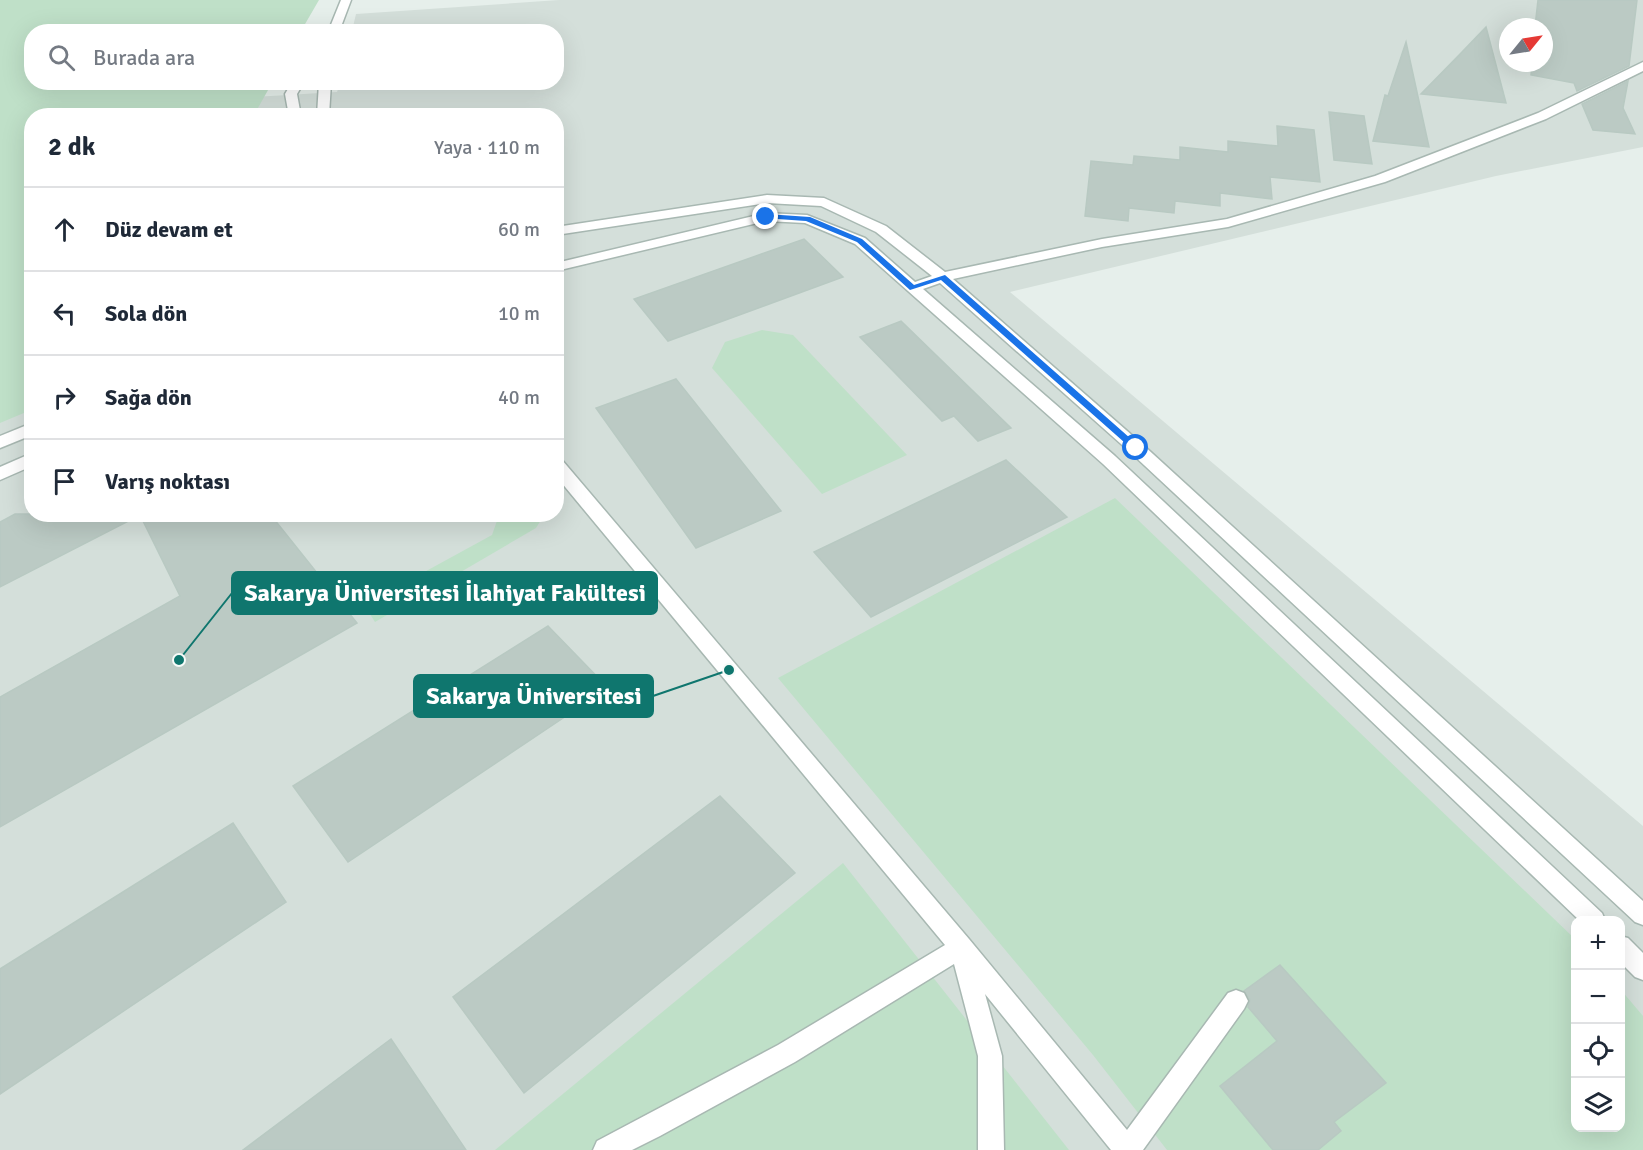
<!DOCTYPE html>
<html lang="tr">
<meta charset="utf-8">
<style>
:root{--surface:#fff;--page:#f6f6f7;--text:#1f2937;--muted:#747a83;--line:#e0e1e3}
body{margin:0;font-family:Signika,sans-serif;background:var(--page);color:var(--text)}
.controls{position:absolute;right:18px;bottom:18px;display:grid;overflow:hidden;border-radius:12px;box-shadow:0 6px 24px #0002}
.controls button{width:54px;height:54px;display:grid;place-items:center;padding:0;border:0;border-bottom:2px solid var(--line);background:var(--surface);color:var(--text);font:30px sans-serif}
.compass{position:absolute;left:1499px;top:18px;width:54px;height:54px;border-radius:50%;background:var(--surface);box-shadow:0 6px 24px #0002;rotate:60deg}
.stop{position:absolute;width:18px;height:18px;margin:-14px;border:4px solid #1a73e8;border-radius:50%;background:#fff}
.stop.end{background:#1a73e8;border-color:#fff;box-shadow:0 2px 6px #0008}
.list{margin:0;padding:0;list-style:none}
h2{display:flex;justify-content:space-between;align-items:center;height:78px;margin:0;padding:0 24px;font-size:26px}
h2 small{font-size:20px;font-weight:400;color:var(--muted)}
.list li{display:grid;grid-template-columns:39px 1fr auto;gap:18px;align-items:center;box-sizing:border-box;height:84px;padding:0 24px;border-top:2px solid var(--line)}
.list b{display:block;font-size:22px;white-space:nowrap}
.list em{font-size:20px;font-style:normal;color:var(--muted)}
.icon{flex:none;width:33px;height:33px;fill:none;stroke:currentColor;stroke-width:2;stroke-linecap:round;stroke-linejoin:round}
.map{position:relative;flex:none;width:1643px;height:1150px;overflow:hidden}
.search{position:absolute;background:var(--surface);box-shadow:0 6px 24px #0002;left:24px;top:24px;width:540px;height:66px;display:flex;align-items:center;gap:15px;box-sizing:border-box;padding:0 21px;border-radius:24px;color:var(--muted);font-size:22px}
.panel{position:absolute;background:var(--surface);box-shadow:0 6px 24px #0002;left:24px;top:108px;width:540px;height:414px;border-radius:24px}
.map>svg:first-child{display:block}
.built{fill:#d4dfda;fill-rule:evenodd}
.green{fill:#bfe0c8}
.building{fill:#bbcac4;stroke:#b8c9c2;stroke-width:1.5}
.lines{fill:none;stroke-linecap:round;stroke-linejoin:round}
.minor-casing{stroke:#a8b8b2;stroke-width:3}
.minor{fill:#fff;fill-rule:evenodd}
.route{fill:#1a73e8}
.leader{fill:none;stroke:#0f766e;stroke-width:2}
.callout-dot{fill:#0f766e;stroke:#f7fbf9;stroke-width:2}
.callout{fill:#0f766e;stroke:#0f766e;stroke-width:2}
.callout-label{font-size:24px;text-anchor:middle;font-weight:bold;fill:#fff}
</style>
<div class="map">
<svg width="1643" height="1150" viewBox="0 0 1643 1150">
<rect width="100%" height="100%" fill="#e6efeb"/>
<path class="built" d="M 559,0 L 1643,0 L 1643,147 L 1496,176 L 1010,292 L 1643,826 L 1643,1150 L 0,1150 L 0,112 L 337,92 L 340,83 L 556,82 L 556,32 L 352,31 L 356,14 ZM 1508,27 L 1544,27 L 1544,63 L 1508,63 ZM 32,116 L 556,116 L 556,514 L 32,514 ZM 1576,920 L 1620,920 L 1620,1128 L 1576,1128 Z"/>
<g class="green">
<polygon points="0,0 319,0 301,31 32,32 32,82 272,83 254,115 32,116 31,410 0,423"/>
<polygon points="762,330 793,335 907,455 822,494 712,368 725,342"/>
<polygon points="1115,498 1575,939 1576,1128 1620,1128 1621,990 1643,1016 1643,1150 1167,1150 1093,1055 778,678"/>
<polygon points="499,515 544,515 536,528 375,622 364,605 492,535"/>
<polygon points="843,863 1069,1150 495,1150"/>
</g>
<g class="building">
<polygon points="1538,0 1637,0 1629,66 1577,91 1574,83 1531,75 1532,63 1544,63 1544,27 1535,27"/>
<polygon points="1486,27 1506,103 1421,94 1462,52"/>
<polygon points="1406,42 1429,147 1373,141 1385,95 1388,96"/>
<polygon points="1628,81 1623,108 1635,134 1593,130 1582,104"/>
<polygon points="1329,112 1364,116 1372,164 1334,160"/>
<polygon points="1277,126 1314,130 1320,182 1270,177 1272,199 1220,193 1220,206 1175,201 1174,213 1129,208 1128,221 1085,216 1091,161 1133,165 1134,156 1180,160 1180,147 1228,152 1228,141 1278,146"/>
<polygon points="804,239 843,277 668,341 634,299"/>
<polygon points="901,321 1011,428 978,441 954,416 942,421 860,337"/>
<polygon points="676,379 781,511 696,548 596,408"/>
<polygon points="1006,460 1067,517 871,617 814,552"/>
<polygon points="15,514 270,514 357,623 0,827 0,697 180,596 140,515 0,587 0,522"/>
<polygon points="548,626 608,688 348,862 293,786"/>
<polygon points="720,796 795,873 524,1093 453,997"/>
<polygon points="233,823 286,902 0,1094 0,969"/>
<polygon points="1280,965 1386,1083 1334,1122 1341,1131 1318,1150 1273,1150 1220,1086 1277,1041 1248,1007 1250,1000 1244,991"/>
<polygon points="391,1039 466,1150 243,1150"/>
</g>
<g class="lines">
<defs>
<g id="minor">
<polygon points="341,0 351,0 339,32 328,32"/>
<polygon points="1643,62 1643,71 1546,119 1385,182 1228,227 1102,247 953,279 1142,444 1643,901 1643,925 1635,922 1130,452 940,283 923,289 1115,456 1602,913 1605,920 1579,920 1103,464 855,244 805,223 766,221 556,271 556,263 766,213 807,215 865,238 915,282 932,276 876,232 821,206 767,203 556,235 556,227 767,195 824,198 886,226 945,272 1102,239 1227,219 1375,176 1538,113"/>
<polygon points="292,82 304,82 297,94 301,116 289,116 285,94"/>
<polygon points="319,82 331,82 329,116 317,116"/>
<polygon points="32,423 32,435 0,448 0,436"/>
<polygon points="32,453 32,466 0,480 0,467"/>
<polygon points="556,458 562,460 969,939 1127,1130 1228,993 1236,990 1244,993 1248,1001 1244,1009 1143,1150 1111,1150 985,994 1002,1056 1004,1150 978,1150 978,1056 954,964 795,1062 660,1136 632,1150 593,1150 597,1141 778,1045 945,945 556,476"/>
<polygon points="1620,936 1628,938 1643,953 1643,980 1635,977 1620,962"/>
</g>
</defs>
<use href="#minor" class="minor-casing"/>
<use href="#minor" class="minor"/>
</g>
<polygon class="route" points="766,214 810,217 862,239 914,285 945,275 1139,446 1139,450 1133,450 941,280 910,290 857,242 806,221 763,218"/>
<path class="leader" d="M179 660L232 593M729 670L653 696"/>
<g class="callout-dot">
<circle cx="179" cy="660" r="6"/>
<circle cx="729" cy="670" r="6"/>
</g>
<g class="callout">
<rect x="232" y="572" width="425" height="42" rx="6"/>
<rect x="414" y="675" width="239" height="42" rx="6"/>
</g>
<g class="callout-label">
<text x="445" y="601">Sakarya Üniversitesi İlahiyat Fakültesi</text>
<text x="534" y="704">Sakarya Üniversitesi</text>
</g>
</svg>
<div class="controls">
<button>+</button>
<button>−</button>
<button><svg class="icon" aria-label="locate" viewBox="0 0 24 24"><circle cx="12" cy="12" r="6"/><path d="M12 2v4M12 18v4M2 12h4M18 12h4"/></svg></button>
<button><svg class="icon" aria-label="layers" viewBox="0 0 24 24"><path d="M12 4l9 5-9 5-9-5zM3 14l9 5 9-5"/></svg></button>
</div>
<svg class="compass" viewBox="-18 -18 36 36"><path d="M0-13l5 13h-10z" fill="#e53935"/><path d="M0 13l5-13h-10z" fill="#747a83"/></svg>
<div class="stop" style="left:1136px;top:448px"></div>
<div class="stop end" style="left:766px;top:217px"></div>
<div class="search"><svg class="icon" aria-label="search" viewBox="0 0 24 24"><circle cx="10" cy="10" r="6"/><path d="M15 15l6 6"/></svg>Burada ara</div>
<section class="panel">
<h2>2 dk<small>Yaya · 110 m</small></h2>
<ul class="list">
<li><svg class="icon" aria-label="ahead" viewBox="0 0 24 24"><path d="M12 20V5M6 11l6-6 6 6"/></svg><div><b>Düz devam et</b></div><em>60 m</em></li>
<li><svg class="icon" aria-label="left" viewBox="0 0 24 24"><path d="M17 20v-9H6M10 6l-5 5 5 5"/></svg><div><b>Sola dön</b></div><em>10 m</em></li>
<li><svg class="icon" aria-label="right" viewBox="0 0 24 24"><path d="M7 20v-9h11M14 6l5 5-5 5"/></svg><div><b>Sağa dön</b></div><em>40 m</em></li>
<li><svg class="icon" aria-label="arrive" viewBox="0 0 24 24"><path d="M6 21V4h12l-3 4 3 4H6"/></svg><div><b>Varış noktası</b></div></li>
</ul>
</section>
</div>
